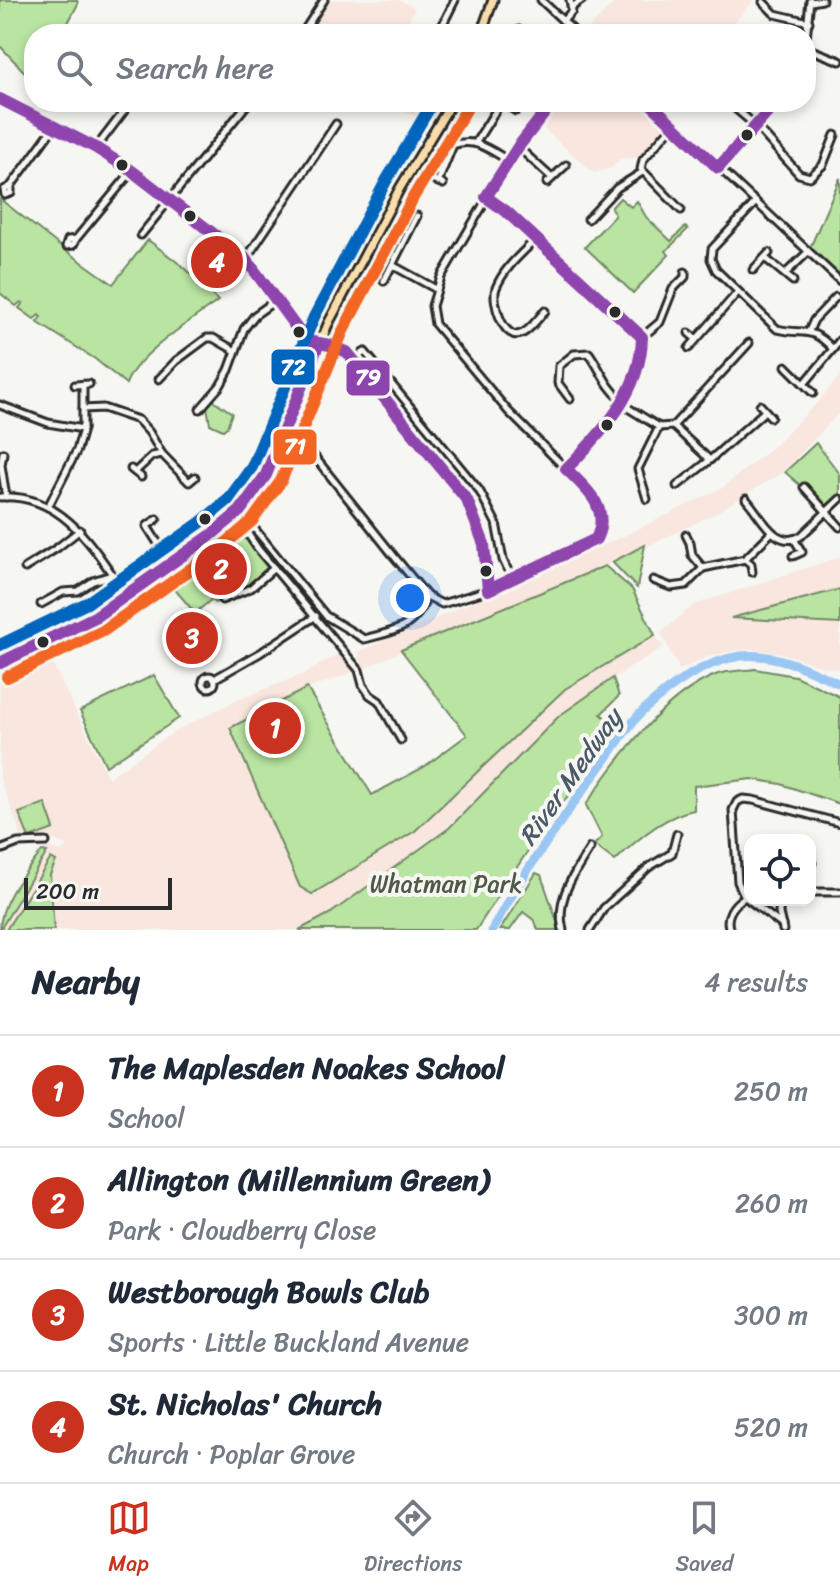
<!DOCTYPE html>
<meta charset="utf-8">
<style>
:root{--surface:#fff;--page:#f2f2f3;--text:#1f2937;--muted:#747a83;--line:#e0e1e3;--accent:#c8321e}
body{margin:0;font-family:Sriracha,sans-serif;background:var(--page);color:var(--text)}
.controls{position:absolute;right:24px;bottom:24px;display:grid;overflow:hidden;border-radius:16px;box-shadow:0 4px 12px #0003}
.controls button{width:72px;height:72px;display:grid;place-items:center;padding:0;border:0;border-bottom:2px solid var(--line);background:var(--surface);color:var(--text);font:40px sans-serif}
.scale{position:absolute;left:24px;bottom:20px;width:148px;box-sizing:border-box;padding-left:8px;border:4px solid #2b2b2b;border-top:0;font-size:22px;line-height:28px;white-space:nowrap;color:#2b2b2b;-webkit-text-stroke:6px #f6f6f2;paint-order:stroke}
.you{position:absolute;left:410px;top:598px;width:28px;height:28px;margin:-20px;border:6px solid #fff;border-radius:50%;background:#1a73e8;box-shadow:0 0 0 12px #1a73e833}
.badge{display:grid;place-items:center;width:52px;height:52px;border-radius:50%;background:var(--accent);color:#fff;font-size:26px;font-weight:700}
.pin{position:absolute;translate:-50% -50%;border:4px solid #fff;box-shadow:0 2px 8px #0006}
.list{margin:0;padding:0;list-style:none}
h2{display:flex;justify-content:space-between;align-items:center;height:104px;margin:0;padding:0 32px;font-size:34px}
h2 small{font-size:26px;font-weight:400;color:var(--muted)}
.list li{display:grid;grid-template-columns:52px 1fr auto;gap:24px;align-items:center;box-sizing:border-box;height:112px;padding:0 32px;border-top:2px solid var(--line)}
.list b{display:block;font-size:30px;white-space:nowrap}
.list p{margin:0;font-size:26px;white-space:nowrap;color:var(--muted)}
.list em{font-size:26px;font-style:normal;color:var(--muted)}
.icon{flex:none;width:44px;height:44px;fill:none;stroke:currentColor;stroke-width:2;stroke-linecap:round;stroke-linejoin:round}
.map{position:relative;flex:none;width:840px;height:930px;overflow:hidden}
.search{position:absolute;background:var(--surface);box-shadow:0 4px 12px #0003;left:24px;right:24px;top:24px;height:88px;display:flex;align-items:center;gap:20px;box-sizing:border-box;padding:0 28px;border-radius:32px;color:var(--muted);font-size:30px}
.sheet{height:552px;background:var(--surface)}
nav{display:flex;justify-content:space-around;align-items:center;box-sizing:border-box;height:112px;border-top:2px solid var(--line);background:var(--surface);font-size:22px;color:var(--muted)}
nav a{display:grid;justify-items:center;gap:4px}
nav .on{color:var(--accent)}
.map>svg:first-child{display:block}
.built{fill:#f8e6df}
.green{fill:#b9e4a1;stroke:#728866;stroke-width:2}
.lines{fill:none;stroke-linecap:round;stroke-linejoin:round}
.river{stroke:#9ac6f4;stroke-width:9}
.minor-casing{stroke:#2b2b2b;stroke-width:11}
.major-casing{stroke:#2b2b2b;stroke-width:13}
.minor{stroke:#f6f6f2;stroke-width:5}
.major{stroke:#faddab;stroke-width:7}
.bus-1-casing{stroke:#f6f6f2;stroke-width:18}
.bus-2-casing{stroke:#f6f6f2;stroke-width:18}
.bus-3-casing{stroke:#f6f6f2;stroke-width:18}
.bus-1{stroke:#8e44ad;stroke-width:12}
.bus-2{stroke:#f26522;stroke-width:12}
.bus-3{stroke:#0065bd;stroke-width:12}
.bus-dot{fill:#2b2b2b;stroke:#f6f6f2;stroke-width:3}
.labels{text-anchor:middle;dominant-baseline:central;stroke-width:8;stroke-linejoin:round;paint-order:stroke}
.park-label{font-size:24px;fill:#4e5948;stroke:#f6f6f2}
.water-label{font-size:26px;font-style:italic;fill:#4c5a67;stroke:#f6f6f2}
.line-badge{stroke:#f6f6f2;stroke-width:3}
.badge-label{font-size:22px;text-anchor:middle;font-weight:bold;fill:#fff}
</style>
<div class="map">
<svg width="840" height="930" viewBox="0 0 840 930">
<rect width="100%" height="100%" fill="#f6f6f2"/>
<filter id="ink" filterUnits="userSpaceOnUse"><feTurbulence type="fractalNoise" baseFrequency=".0125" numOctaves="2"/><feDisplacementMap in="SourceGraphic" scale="16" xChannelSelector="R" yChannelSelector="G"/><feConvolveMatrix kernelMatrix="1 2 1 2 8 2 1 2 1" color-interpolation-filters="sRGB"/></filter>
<g filter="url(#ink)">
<g class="built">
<polygon points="328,0 399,0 415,8 401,34 310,34"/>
<polygon points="617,0 754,0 724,34 592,34 588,29"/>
<polygon points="382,102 442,102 430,122"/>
<polygon points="561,102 641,102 666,126 666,129 639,157 620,159 611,168 594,173 539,125"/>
<polygon points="840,375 840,412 783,472 712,515 606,566 632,589 594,666 655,635 663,647 613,678 559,716 446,828 331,913 299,930 54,930 50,875 53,868 34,895 47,930 0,930 3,911 20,879 42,851 46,846 62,852 67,845 47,838 49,835 36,839 22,837 0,779 0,669 46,650 108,778 174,732 235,701 307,673 340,652 356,671 307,689 372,795 424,767 467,735 401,651 363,669 358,652 626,535 722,488 774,446 821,399"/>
<polygon points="840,557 840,589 735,618 840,624 840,669 825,667 781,653 751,649 736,650 707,657 680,670 661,633 694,605"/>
</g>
<g class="green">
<polygon points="0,0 77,0 78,4 62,34 34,34 34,82 0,46"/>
<polygon points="840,178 840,276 810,248"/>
<polygon points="620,198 631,207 637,201 646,217 671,241 685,227 688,229 666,251 669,255 633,293 585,247 615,215 611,208"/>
<path d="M 0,199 L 65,250 L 113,284 L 148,240 L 185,268 L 218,301 C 193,319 136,355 126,384 L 95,359 L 37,322 L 41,317 L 39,315 L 34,319 L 19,308 L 23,303 L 21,302 L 16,306 L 0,293 Z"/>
<polygon points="213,400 232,413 227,427 223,430 210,424 207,407"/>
<polygon points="816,443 840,474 840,495 826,508 785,472"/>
<polygon points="233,525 241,528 267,565 266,573 249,587 233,593 228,589 225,590 222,598 215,603 211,600 195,613 165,578"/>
<polygon points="645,545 637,588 612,562"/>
<polygon points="605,566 632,589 655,635 565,689 415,831 312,894 300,887 230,728 307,688 372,795 424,767 467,735 401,650"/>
<polygon points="840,589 840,624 731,618"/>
<polygon points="194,618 213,639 190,659 171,638"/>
<path d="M 755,669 L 795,676 L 840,697 L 840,804 L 781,784 L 752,779 L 694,786 L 694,810 C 665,815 636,840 615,861 L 594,845 L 602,837 L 586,805 C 617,758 665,694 718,674 C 729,670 744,671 755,669 Z"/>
<polygon points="154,675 179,718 106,766 80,711"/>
<polygon points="613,678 619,696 601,714 617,728 523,858 476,930 299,930 331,913 449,828 559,716"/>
<polygon points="45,803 54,829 29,838 19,813"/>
<path d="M 42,851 L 47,852 L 0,930 C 0,900 25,873 42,851 Z"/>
<polygon points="51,858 56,861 50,875 54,930 6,930"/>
<polygon points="536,873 541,875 560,930 538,930 535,921 523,912 510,930 500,930"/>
</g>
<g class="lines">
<path class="river" d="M 492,930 C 524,871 564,815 604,762 C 617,744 629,723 645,709 C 672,685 704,661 741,656 C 775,652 810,670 840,684"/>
<defs>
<g id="minor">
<polyline points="541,0 577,34"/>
<polyline points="763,2 775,14 809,22"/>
<polyline points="811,2 822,0"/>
<polyline points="572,7 582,0"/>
<polyline points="563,21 572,11 570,0"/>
<polyline points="96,34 96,32 108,34"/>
<polyline points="302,34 324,0"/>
<polyline points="438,34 455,0"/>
<polyline points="517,34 519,30"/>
<polyline points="806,39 810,0"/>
<polyline points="806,48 840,61"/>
<path d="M 0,99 L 96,148 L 132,171 L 246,259 L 306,341 L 330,345 L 347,352 L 467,500 C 487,539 485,548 488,590"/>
<polyline points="502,102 516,111"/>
<polyline points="649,102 840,281"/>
<polyline points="728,102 756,126 799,174 810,177 823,165 835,135"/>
<polyline points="673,125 643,160 641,169 681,210"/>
<polyline points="476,142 501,102"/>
<polyline points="518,147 552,178"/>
<polyline points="96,148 131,102"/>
<polyline points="718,168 777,102"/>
<polyline points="432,179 443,184"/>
<path d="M 438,182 L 453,145 C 476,137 490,150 509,161"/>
<polyline points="547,183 566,165"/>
<polyline points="11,186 11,193 5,195 4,190 11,186 54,127"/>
<path d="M 486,197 L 507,212 L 642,337 C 647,386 599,436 566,469"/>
<path d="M 756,202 L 712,249 L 711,259 L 716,270 L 777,329 C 805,336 809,324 833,349 L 840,340"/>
<polyline points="588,219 617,188 641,173"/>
<polyline points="141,235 249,102"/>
<polyline points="76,239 68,240 66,246 73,245 76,239 132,171"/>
<path d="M 536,239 C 521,254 504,268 496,288 C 491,301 504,344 523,333 C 531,329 539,317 545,311"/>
<polyline points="765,258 793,281"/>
<polyline points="246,259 336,124"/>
<polyline points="392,265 436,289"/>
<polyline points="753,270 769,253"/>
<polyline points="785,274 808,252"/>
<polyline points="384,281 417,216"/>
<polyline points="809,331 814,320 836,297"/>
<polyline points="689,333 696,339"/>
<polyline points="642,337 660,322 673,289 685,277 685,272"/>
<polyline points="689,348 738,292"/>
<polyline points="353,359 365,352 479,490 496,523 503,560 512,579"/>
<polyline points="786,366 813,393"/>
<polyline points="159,379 176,361 207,338 213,338 234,350"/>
<polyline points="805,383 833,349"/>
<polyline points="75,385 89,384"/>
<path d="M 570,399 L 558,383 L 559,366 L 574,354 L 589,353 C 601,370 606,387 622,400"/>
<polyline points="620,403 659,427 673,426 710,460 765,411"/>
<polyline points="0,405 48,423 83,429"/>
<polyline points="760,405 771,417"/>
<polyline points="83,409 103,408 138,420 149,432 162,454 189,482 195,477"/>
<polyline points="200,409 220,386 229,370 244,329 255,315 276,300"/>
<path d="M 292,415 L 306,446 L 393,555 L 427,596 L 442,604 L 488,590 L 596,539 C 606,525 601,510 593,496 L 508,411 L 435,324 L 432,306 L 441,277 L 509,161 L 553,102"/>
<polyline points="673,426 749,343"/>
<polyline points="279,447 306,446"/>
<polyline points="3,453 1,465 6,497"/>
<polyline points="131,469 141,477"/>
<polyline points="135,472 152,456 162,454"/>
<polyline points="677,486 710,460"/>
<polyline points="804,487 840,527"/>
<path d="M 0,497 C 64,493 95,550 126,595"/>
<polyline points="647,499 638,469 659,427"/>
<path d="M 746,499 C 761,515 775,551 801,536 L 840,499"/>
<polyline points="48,507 77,450 83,429 83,384"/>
<path d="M 240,511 L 326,616 L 364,639 C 395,631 415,629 427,596"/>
<polyline points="235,515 258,549 359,670 363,685 370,695 379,701 401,740"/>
<polyline points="157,519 147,526 171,564"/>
<polyline points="686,535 690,543 692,555 703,568"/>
<polyline points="793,556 802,552 794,539"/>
<polyline points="745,559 751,564 752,572"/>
<polyline points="25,568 57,548 80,530"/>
<polyline points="653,580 671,587 686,585 703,568 745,559 772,532"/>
<polyline points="222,600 251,588 274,568"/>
<polyline points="41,604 63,592 78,591 93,581 112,575"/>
<circle cx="209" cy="682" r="6"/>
<polyline points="216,678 260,653 316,616"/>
<polyline points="0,850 18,843 46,842"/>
<polyline points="810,863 812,863"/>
<polyline points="810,892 840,892"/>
<polyline points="750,895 745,897 782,925"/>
<polyline points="780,900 779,913 783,930"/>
<path d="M 563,930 C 555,898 574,875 590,848"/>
<polyline points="590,930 604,908 649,867 672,853 677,834"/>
<path d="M 730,930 C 724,917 733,904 745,897 L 738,882 L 733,810 L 737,802 L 743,799 L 753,800 L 840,823"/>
</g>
<g id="major">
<polyline points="481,34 493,0"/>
<polyline points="0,663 95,617 210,536 240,511 266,475 328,324 400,188 452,102"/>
</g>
</defs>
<use href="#minor" class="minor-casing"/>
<use href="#major" class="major-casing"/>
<use href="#minor" class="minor"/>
<use href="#major" class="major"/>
<defs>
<g id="bus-1">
<path d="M 0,99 L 96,148 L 132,171 L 246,259 L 306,341 L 330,345 L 347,352 L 467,500 L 484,544 L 488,590 L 596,539 C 611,509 587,489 566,469 C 603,432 641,392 642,337 L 507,212 L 486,197 L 518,147 L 553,102"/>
<polyline points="649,102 718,168 777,102"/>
<polyline points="0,663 95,617 210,536 240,511 266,475 319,343"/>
</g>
<polyline id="bus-2" points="7,677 103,631 219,549 252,521 281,481 343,331 414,196 466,110"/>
<polyline id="bus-3" points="0,645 87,603 200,523 228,500 252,467 314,317 386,181 433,102"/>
</defs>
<use href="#bus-1" class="bus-1-casing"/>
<use href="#bus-2" class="bus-2-casing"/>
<use href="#bus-3" class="bus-3-casing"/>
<use href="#bus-1" class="bus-1"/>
<use href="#bus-2" class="bus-2"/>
<use href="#bus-3" class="bus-3"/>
</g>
</g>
<g class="bus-dot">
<circle cx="747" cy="135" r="7"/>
<circle cx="122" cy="165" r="7"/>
<circle cx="190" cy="216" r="7"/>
<circle cx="615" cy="312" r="7"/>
<circle cx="299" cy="332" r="7"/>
<circle cx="607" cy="425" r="7"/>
<circle cx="205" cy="519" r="7"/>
<circle cx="486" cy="571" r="7"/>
<circle cx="43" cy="642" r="7"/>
</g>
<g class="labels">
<g class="park-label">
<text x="446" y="884">Whatman Park</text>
</g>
<g class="water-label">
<text transform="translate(570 777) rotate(-55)">River Medway</text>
</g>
</g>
<g class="line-badge">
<rect x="270" y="348" width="46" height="38" rx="8" fill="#0065bd"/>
<rect x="345" y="359" width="46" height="38" rx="8" fill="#8e44ad"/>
<rect x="272" y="428" width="46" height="38" rx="8" fill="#f26522"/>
</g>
<g class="badge-label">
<text x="293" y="375">72</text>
<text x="368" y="385">79</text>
<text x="295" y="454">71</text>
</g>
</svg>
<div class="controls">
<button><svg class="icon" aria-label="locate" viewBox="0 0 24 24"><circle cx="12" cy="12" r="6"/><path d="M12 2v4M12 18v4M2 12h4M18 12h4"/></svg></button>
</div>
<div class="scale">200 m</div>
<div class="you"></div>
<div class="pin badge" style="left:275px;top:728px">1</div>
<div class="pin badge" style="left:221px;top:569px">2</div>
<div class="pin badge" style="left:192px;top:638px">3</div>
<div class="pin badge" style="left:217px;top:262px">4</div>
<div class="search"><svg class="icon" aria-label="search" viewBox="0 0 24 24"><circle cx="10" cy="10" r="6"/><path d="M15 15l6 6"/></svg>Search here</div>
</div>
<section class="sheet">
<h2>Nearby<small>4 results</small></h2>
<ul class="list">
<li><span class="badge">1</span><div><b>The Maplesden Noakes School</b><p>School</p></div><em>250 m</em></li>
<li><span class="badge">2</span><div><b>Allington (Millennium Green)</b><p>Park · Cloudberry Close</p></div><em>260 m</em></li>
<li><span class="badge">3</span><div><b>Westborough Bowls Club</b><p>Sports · Little Buckland Avenue</p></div><em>300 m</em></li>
<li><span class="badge">4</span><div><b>St. Nicholas' Church</b><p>Church · Poplar Grove</p></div><em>520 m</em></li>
</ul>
</section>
<nav>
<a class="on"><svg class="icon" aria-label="map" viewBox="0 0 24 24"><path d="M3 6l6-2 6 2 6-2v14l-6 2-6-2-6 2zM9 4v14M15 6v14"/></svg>Map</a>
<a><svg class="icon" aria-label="directions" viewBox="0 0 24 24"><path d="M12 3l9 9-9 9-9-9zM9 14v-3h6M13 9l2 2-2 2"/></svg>Directions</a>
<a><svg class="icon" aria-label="saved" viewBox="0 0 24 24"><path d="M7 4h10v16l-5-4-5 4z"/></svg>Saved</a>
</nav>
